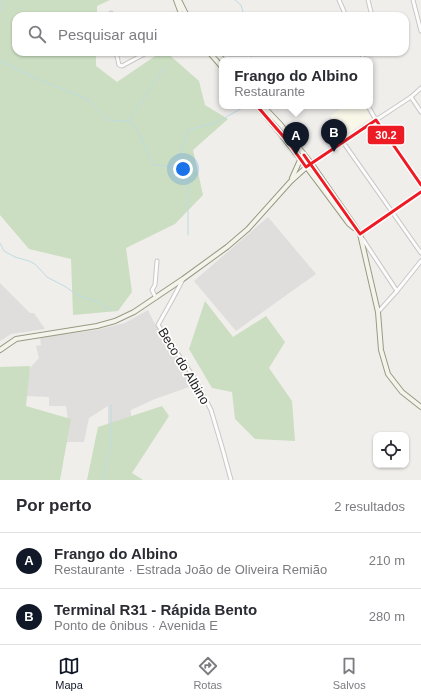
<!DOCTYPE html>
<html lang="pt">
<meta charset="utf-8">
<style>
:root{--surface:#fff;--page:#f2f2f3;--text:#2b2b33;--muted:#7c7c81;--line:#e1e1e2;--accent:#111827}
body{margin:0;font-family:Helvetica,sans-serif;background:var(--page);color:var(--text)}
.controls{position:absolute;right:12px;bottom:12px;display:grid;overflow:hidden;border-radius:8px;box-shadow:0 1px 3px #0004}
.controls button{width:36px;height:36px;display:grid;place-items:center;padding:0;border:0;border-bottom:1px solid var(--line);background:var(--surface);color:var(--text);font:20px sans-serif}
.you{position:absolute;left:183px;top:169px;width:14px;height:14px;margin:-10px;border:3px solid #fff;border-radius:50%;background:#1a73e8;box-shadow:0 0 0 6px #1a73e833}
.badge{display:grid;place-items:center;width:26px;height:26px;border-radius:50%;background:var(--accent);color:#fff;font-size:13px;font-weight:700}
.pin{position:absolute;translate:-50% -33px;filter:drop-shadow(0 1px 2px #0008)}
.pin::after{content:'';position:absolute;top:21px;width:14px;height:12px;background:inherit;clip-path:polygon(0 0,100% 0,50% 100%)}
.popup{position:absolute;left:219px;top:57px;width:154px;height:52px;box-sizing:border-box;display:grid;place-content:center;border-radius:8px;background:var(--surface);filter:drop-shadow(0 1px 3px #0005);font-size:13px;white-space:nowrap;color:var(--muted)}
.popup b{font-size:15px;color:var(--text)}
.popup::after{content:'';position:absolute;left:50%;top:100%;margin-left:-8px;border:8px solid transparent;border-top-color:var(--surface)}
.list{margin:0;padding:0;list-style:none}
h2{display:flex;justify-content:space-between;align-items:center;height:52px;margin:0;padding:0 16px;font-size:17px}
h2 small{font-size:13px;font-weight:400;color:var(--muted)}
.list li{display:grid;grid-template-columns:26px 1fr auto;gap:12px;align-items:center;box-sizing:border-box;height:56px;padding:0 16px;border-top:1px solid var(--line)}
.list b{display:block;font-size:15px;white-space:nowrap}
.list p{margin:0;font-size:13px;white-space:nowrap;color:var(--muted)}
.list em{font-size:13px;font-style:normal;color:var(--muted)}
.icon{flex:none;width:22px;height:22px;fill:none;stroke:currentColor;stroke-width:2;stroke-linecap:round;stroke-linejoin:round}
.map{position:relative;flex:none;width:421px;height:480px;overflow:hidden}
.search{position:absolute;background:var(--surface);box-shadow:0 1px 3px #0004;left:12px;right:12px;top:12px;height:44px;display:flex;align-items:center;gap:10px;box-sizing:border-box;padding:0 14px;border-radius:12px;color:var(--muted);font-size:15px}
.sheet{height:164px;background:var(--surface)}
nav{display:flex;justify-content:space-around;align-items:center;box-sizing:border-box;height:56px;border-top:1px solid var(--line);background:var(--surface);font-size:11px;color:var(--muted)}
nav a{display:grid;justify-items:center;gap:2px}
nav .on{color:var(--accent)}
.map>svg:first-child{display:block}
.residential{fill:#dfdedc}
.education{fill:#f8f7e8}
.forest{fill:#cbdec1}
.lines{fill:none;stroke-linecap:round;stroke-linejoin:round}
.stream{stroke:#bfdbe3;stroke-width:1}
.minor-casing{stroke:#c9c8c7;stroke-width:5}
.tertiary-casing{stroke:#c9c8c7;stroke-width:5.5}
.secondary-casing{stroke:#999a82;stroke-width:6}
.minor{stroke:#fdfcfc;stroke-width:3}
.tertiary{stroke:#fdfcfc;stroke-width:3.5}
.secondary{stroke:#f4f4ed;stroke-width:4}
.bus-1-casing{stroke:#fff;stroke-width:6}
.bus-1{stroke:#ed1c24;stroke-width:3}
.labels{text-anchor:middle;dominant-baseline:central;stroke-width:3.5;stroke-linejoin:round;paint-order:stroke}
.street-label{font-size:13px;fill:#222;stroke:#fff}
.line-badge{stroke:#fff;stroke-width:1.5}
.badge-label{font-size:11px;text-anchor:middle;font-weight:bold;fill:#fff}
</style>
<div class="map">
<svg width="421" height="480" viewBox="0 0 421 480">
<rect width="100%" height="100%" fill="#f0eeeb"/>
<g class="residential">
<polygon points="268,217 316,274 236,331 194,281"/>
<polygon points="0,283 30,313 34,313 45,329 11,334 0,341"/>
<polygon points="148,310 155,324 190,374 195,385 155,399 131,410 131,417 108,429 108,406 89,418 84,442 67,442 69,428 66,406 49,406 49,397 24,396 23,376 39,358 36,346 41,345 40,337 96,330 125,323"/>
</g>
<polygon class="education" points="345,106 363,106 371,118 344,136 330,116"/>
<g class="forest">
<polygon points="0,0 110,0 97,6 97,16 16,16 16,52 96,52 96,66 117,82 161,52 166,52 199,81 205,105 228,119 193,150 203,195 175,224 126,248 132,292 118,311 73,315 71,259 29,249 0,215"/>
<polygon points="205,301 233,337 266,316 285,342 269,368 292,401 295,441 255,439 235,419 232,392 212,388 189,349"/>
<polygon points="30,366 26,406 71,419 60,480 0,480 0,367"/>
<polygon points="162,406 169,416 132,473 143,480 87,480 98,427"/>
</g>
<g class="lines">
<g class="stream">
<polyline points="235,0 241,5 244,16"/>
<polyline points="0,11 4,0"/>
<polyline points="251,52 251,60"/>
<polyline points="0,61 33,77 89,100 108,120 129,121 138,131 153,165 175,167 188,183 188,235"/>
<polyline points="129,121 165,66"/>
<polyline points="175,167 189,130 217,122 246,106"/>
<polyline points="0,243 4,251 15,257 29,261 35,264 47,277 66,287 74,293 83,297 98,302 108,309 112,309"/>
<polyline points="103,480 111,444 111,405"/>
</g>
<defs>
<g id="minor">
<polyline points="339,0 346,16"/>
<polyline points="368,0 372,16"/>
<polyline points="413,0 421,31"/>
<polyline points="111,13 111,16"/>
<polyline points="116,52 119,65 122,66 148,52"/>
<polyline points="361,52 364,60"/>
<polyline points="411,97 421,112"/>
<polyline points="368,106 376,120 411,97 421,88"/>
<polyline points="343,142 421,253"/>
<polyline points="362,238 397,291"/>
<polyline points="182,281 172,300 158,325 193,376 211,410 222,447 231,480"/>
<polyline points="156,298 152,290 155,285 157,261"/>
<polyline points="378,312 397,291 421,261"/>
</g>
<g id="tertiary">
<polyline points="311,163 376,120 421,185"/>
<polyline points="360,234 421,192"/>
</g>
<g id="secondary">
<polyline points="176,0 182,16"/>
<polyline points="179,0 187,16"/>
<polyline points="209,52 222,67"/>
<polyline points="215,52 223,60"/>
<path d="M 257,106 C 290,143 319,184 349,224 L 354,228"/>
<polyline points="263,106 281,125 311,163 352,222 360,234 378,312 381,350 388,374 402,392 421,407"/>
<polyline points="292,178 301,158"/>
<polyline points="0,350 16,339 97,326 115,321 134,312 183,279 227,247 248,229 291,181 311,163"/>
</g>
</defs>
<use href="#minor" class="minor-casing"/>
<use href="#tertiary" class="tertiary-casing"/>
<use href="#secondary" class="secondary-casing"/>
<use href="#minor" class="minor"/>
<use href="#tertiary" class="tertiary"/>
<use href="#secondary" class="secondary"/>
<defs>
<g id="bus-1">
<polyline points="257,106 289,143 306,167 376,120 421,185"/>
<polyline points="304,155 360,234 421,192"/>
</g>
</defs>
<use href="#bus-1" class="bus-1-casing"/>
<use href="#bus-1" class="bus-1"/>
</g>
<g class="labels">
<g class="street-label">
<text transform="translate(184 366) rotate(59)">Beco do Albino</text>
</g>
</g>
<rect class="line-badge" x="367" y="125" width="38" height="20" rx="4" fill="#ed1c24"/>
<g class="badge-label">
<text x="386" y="139">30.2</text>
</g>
</svg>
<div class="controls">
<button><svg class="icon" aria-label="locate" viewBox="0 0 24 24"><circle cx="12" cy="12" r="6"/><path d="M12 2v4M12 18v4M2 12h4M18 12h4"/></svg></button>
</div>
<div class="you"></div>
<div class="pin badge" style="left:296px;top:155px">A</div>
<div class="popup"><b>Frango do Albino</b>Restaurante</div>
<div class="pin badge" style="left:334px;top:152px">B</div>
<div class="search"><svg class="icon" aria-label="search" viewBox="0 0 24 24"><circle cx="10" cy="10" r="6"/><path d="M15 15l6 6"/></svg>Pesquisar aqui</div>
</div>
<section class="sheet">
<h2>Por perto<small>2 resultados</small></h2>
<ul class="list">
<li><span class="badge">A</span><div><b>Frango do Albino</b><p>Restaurante · Estrada João de Oliveira Remião</p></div><em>210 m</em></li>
<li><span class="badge">B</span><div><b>Terminal R31 - Rápida Bento</b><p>Ponto de ônibus · Avenida E</p></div><em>280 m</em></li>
</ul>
</section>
<nav>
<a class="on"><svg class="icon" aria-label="map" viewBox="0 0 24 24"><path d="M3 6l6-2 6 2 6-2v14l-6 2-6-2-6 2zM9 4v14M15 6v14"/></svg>Mapa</a>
<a><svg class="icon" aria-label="directions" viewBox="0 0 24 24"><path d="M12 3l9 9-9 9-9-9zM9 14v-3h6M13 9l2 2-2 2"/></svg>Rotas</a>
<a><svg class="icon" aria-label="saved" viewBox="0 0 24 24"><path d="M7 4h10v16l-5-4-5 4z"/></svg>Salvos</a>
</nav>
